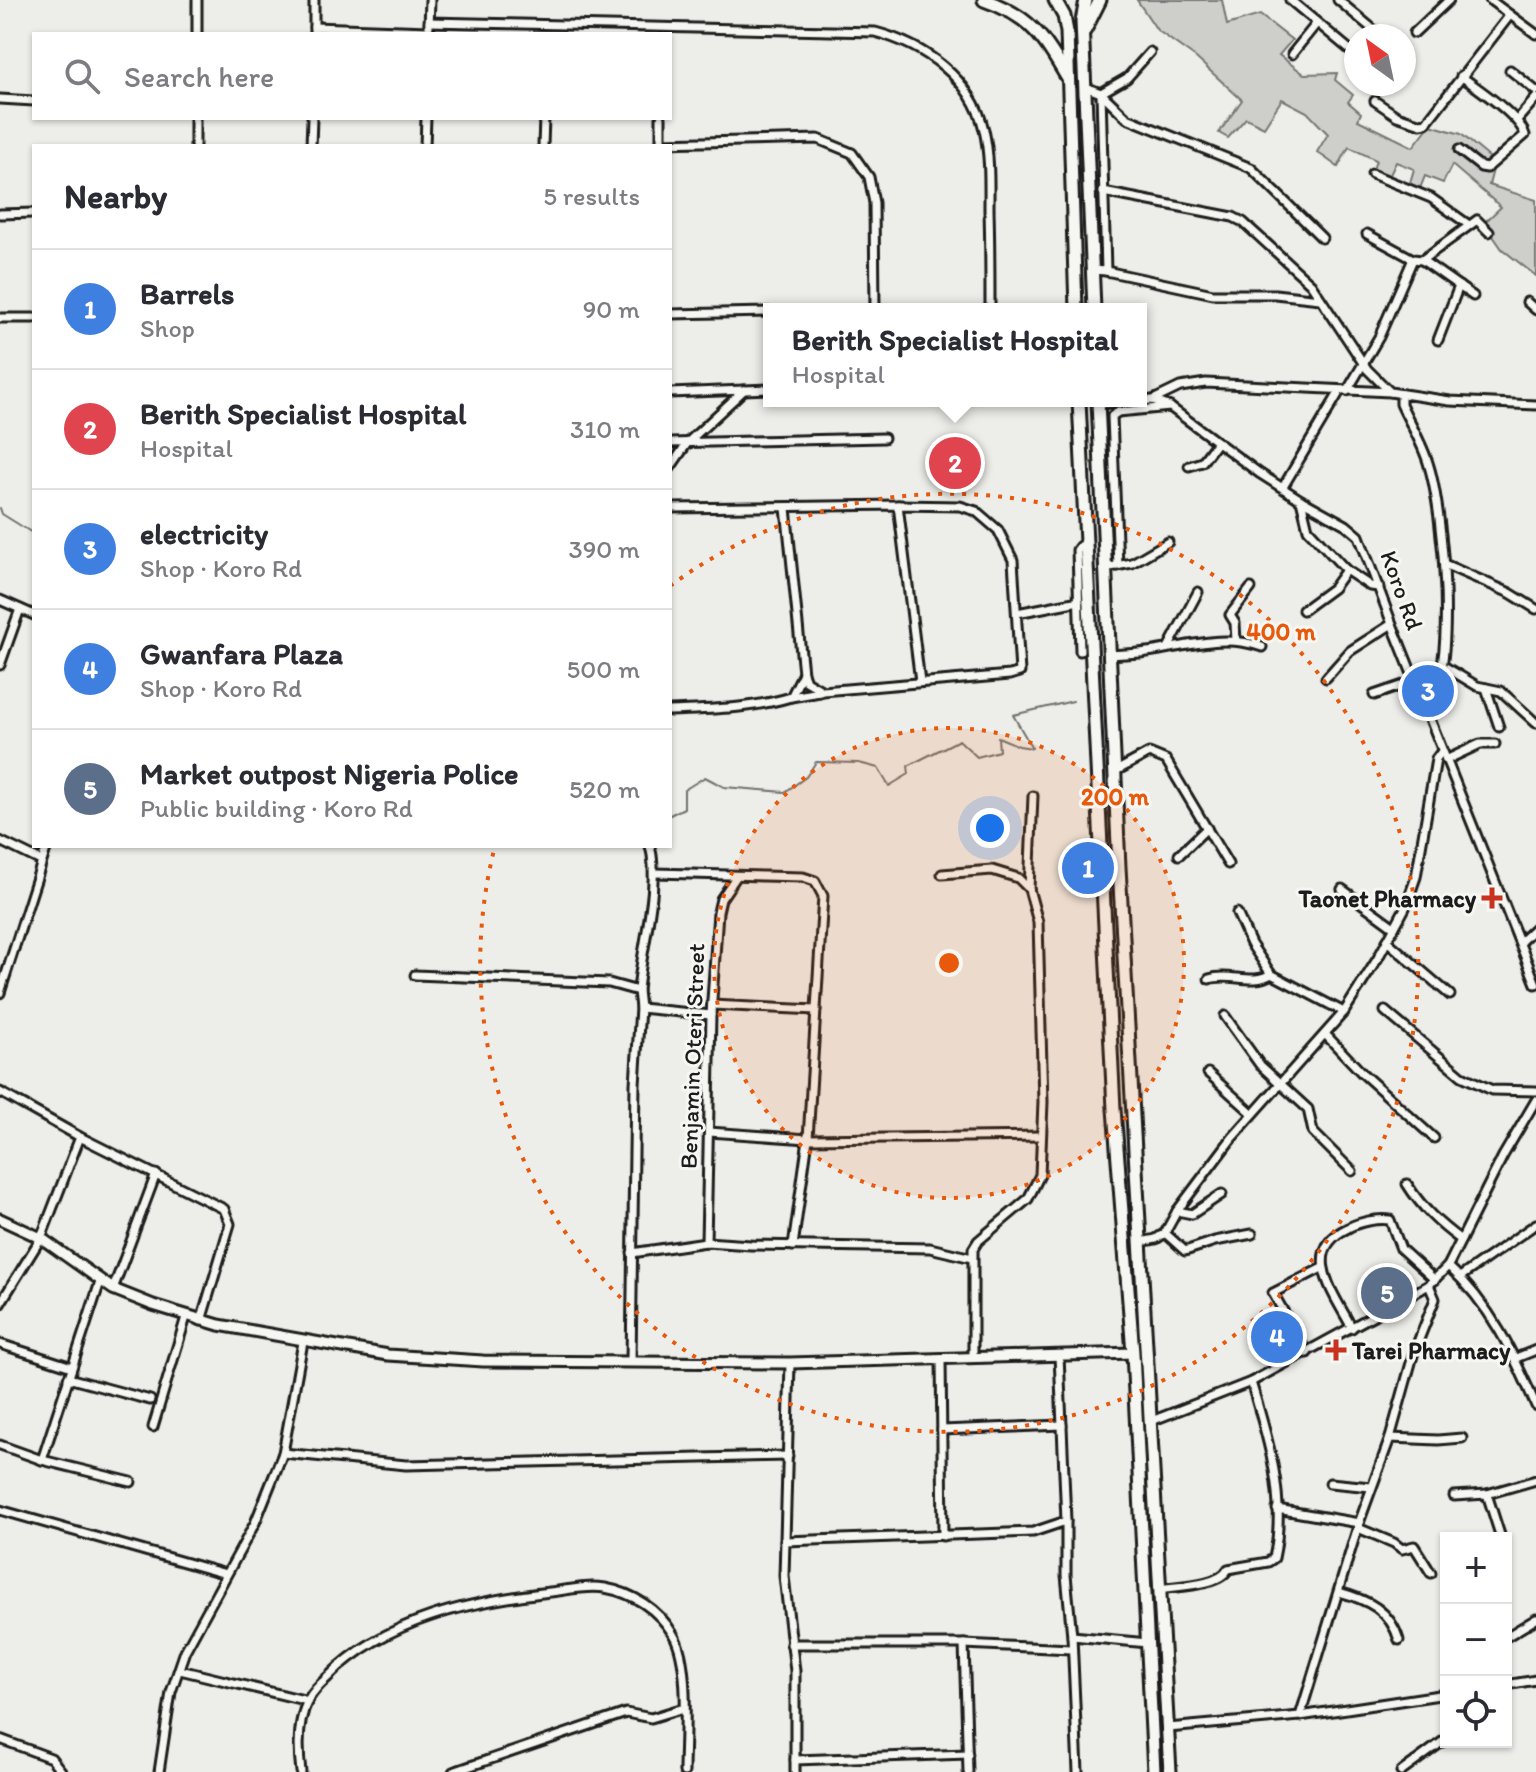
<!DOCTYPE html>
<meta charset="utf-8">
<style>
:root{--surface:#fff;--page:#f7f7f7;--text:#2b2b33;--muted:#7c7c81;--line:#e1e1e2;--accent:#1a73e8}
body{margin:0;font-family:Itim,sans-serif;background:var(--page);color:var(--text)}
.controls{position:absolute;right:24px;bottom:24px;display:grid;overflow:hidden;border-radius:0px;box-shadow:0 2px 6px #0004}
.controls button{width:72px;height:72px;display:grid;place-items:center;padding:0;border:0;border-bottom:2px solid var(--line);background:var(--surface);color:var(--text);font:40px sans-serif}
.compass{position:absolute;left:1344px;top:24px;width:72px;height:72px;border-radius:50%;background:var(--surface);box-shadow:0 2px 6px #0004;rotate:327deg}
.you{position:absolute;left:990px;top:828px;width:28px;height:28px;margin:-20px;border:6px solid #fff;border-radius:50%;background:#1a73e8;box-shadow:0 0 0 12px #1a73e833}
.badge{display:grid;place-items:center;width:52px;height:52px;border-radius:50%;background:var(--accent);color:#fff;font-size:26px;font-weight:700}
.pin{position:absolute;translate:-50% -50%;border:4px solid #fff;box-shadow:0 2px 8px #0006}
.popup{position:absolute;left:763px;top:303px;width:384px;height:104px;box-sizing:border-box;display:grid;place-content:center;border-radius:0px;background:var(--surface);filter:drop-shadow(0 2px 6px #0005);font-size:26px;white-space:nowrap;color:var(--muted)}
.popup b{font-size:30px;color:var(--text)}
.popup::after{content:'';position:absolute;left:50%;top:100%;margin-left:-16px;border:16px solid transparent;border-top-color:var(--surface)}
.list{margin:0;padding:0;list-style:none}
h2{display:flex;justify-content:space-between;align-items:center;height:104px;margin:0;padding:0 32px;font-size:34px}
h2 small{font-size:26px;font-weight:400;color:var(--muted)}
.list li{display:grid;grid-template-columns:52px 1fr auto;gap:24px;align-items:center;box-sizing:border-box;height:120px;padding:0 32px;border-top:2px solid var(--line)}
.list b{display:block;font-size:30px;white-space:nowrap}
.list p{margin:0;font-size:26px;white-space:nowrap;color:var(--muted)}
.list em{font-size:26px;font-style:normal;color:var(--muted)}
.icon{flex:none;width:44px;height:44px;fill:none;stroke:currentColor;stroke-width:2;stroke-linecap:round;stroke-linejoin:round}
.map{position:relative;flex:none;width:1536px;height:1772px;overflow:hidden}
.search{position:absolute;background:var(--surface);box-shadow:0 2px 6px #0004;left:32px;top:32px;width:640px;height:88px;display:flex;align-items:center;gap:20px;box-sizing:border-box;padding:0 28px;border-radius:0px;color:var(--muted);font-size:30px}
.panel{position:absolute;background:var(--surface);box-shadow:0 2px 6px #0004;left:32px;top:144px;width:640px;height:704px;border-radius:0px}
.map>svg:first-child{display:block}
.green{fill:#cececb;stroke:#757574;stroke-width:2}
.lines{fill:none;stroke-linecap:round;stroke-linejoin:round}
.stream{stroke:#6f6f6d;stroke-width:2}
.minor-casing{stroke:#1c1c1c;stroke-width:13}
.tertiary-casing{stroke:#1c1c1c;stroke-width:15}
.primary-casing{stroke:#1c1c1c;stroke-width:17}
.minor{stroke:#f6f6f2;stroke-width:7}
.tertiary{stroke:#f6f6f2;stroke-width:9}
.primary{stroke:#f6f6f2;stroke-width:11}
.ring{fill:none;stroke:#e8590c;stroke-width:4;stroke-dasharray:4 8}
.poi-dot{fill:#c8321e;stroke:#f6f6f2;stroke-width:3}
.labels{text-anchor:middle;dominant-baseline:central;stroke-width:6;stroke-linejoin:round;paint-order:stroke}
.street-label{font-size:24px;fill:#1c1c1c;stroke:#f6f6f2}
.poi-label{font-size:24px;font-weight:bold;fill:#1c1c1c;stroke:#f6f6f2;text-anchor:end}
.centre{fill:#e8590c;stroke:#f6f6f2;stroke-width:4}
.ring-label{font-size:24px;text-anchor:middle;font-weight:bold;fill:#e8590c;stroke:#f6f6f2;stroke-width:6;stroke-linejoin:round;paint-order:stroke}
</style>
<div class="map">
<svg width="1536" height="1772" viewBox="0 0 1536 1772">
<rect width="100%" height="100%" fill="#edede9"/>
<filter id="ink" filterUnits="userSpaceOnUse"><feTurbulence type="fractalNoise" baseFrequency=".0125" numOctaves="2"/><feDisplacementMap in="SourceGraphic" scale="16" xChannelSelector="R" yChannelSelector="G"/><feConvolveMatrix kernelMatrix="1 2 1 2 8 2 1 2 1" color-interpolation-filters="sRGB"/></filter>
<g filter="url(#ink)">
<polygon class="green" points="1137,0 1222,0 1227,25 1260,15 1292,40 1279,55 1304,74 1337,73 1335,80 1353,95 1348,102 1361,113 1358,120 1413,147 1430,125 1461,134 1495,162 1489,185 1536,200 1536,276 1502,249 1484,223 1501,207 1452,165 1443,183 1425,176 1419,191 1409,186 1414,169 1396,162 1388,179 1373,170 1376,160 1349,147 1338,167 1317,152 1328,134 1307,112 1282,99 1264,127 1246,118 1228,138 1219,133 1242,100 1196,58 1157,30"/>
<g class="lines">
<g class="stream">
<polyline points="0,508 2,514 34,534"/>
<polyline points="670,815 684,808 684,790 705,777 724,787 785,792 806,777 816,762 859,763 878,768 889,786 909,774 908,766 959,740 977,757 999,751 998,737 1019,746 1032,748 1013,715 1073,701"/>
</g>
<defs>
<g id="minor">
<polyline points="1290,0 1356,55"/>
<polyline points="1338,0 1381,36"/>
<polyline points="1490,0 1536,34"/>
<path d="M 429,22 L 875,32 C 924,45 972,78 984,130 C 990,156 989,183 989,210 C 990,243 990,276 990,309"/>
<polyline points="429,26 430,0"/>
<polyline points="314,27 429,31"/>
<polyline points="1414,33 1449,0"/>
<polyline points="197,34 197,0"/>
<polyline points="314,34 314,0"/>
<polyline points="1292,54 1317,23"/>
<polyline points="1510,70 1536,91"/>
<polyline points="1085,87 1101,93 1127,118 1251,168 1322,238"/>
<polyline points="0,99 34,101"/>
<polyline points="1375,101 1397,116 1421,124 1426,123 1510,15"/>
<polyline points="1517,120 1536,98"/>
<polyline points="661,143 818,139 852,153 869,177 874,203 875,309"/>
<polyline points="661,144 661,118"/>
<polyline points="195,146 195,118"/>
<polyline points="311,146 312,118"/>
<polyline points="425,146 426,118"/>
<polyline points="543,146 544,118"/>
<path d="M 1459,150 L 1481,167 L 1487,168 L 1525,135 C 1520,116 1478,89 1461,76"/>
<polyline points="1372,174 1431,198 1469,225"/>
<polyline points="1103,192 1233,217 1243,222 1311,284 1367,369 1390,392"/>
<polyline points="0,214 34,213"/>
<polyline points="1367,234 1413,259 1422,260 1477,220 1489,232"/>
<polyline points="1422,260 1473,296"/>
<polyline points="1092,270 1106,271 1213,294 1275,294 1320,299"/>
<polyline points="1106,271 1101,93 1127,78 1150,52"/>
<polyline points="1527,302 1536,310"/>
<polyline points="670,314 769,312"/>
<polyline points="0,318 34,318"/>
<polyline points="1438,340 1459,286"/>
<polyline points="1347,391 1379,337 1413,259"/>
<polyline points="670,393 769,389"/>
<path d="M 1401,394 L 1401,404 C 1410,424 1423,444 1429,466 C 1443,512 1459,675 1426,709"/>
<polyline points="1153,400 1180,387 1206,383 1390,392 1450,401 1536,405"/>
<polyline points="1098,404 1153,400 1170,407 1259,473 1301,500 1346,525 1359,536 1392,624 1536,984"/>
<polyline points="670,443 884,438"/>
<polyline points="1189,466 1202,462 1217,442"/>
<polyline points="670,468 688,442 744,390"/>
<polyline points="1283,487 1340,391"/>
<polyline points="1301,500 1308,529 1346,570"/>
<polyline points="898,505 920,682"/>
<polyline points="670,508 898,505 960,506 976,511 998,530 1013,560 1020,672 1010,675 823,691 806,681 803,673 786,508"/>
<polyline points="1444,564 1510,593 1536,609"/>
<polyline points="1118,566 1112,416 1118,412 1170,407"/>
<polyline points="1105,568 1132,563 1168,542"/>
<polyline points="0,600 34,615"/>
<polyline points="1303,610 1333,588 1346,570 1370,586 1379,587"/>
<polyline points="1017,613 1079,601"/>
<polyline points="1236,641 1235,623 1230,615 1251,588"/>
<polyline points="1168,648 1198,592"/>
<polyline points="1080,651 1077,550 1080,546 1086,546"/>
<path d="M 1108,655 C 1121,654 1134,654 1147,652 C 1185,647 1224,633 1262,647"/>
<polyline points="0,665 20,609"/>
<polyline points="1442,665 1477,686 1501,691 1536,723"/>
<polyline points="1326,678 1350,651 1392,624"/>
<polyline points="1486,688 1499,727"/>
<polyline points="1374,695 1415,681"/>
<polyline points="791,697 820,692"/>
<path d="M 670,711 C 711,709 751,709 791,697 L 803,673"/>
<polyline points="1446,760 1480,744 1495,744"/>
<polyline points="1116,771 1149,753 1166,760 1228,864"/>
<polyline points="0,841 41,861"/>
<polyline points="1179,855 1207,828"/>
<polyline points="655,873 803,877 815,881 823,896 808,1139 793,1246"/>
<polyline points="942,874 992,870 1018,878 1029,889 1038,922 1043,1102 1040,1175 1028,1199 978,1241 973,1249 973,1357"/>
<polyline points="1029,889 1033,796"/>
<polyline points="1342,889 1394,927"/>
<polyline points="1237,913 1251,944 1271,974 1344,1012"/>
<polyline points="1387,941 1450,995"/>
<polyline points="1520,942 1536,927"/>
<polyline points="415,975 609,983 638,991 640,1008 635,1084 631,1361"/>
<path d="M 1209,979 C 1230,972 1253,986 1271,974"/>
<path d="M 638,991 C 641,949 661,884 650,846"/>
<polyline points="0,993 47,846"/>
<polyline points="712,1005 816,1010"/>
<polyline points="640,1008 711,1015"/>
<polyline points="1385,1011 1462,1076 1492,1090 1536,1091"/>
<polyline points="1225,1016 1260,1065 1308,1109 1313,1132 1352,1171"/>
<polyline points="1325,1034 1362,1073 1434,1138"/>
<polyline points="1208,1073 1252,1113"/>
<polyline points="0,1092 80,1137 224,1209 230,1224 201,1321"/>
<polyline points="709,1132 808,1139 1041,1136"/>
<path d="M 1407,1184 C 1422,1208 1439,1224 1461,1240"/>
<polyline points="1177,1211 1192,1214 1222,1194"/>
<polyline points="1165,1233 1185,1251 1215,1241 1252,1234"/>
<polyline points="706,1242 711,1015 718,912 721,899 736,877"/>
<polyline points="1141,1242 1156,1239 1165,1233 1177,1211 1232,1138 1344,1012 1378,958 1405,908 1416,877 1436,759 1442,751"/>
<polyline points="632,1253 706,1242 751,1245 930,1248 972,1258"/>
<path d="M 1448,1266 C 1491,1305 1513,1353 1536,1406"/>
<polyline points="1460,1277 1536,1224"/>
<polyline points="113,1289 156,1174"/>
<polyline points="0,1304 41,1238 80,1137"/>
<path d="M 1352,1328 C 1335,1295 1299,1251 1348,1228 C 1359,1222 1377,1218 1390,1220 L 1401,1249 L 1435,1280"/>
<polyline points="0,1344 72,1367"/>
<polyline points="1307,1353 1273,1293 1322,1268"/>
<polyline points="1059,1355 1066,1521 1066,1575 1072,1636 1078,1772"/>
<polyline points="941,1358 943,1536"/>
<polyline points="1516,1358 1536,1350"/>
<polyline points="790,1363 784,1576 795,1671 795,1772"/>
<polyline points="68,1378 150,1400"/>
<polyline points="1149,1422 1251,1382 1429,1285 1448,1266 1503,1156 1536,1100"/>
<polyline points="153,1427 186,1317"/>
<polyline points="942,1430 1062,1425"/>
<polyline points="1390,1438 1438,1440 1462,1438"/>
<polyline points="0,1445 42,1460 131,1482"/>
<polyline points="283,1453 406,1465 788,1456"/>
<polyline points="42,1460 100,1282"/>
<polyline points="1330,1483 1371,1487"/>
<polyline points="1487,1494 1501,1538"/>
<polyline points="1454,1496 1487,1494 1536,1480"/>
<polyline points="1277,1509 1359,1523"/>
<polyline points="0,1510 226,1574"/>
<polyline points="1358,1528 1394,1543 1402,1549 1414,1546 1431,1573"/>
<polyline points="785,1541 1033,1532 1066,1521"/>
<path d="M 1159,1589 C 1176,1586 1220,1586 1228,1569 L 1268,1562 L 1274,1558 C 1287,1499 1268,1438 1251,1382"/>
<path d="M 1339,1592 C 1368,1600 1390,1610 1399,1640"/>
<polyline points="1072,1636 1148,1643"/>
<polyline points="1506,1637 1536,1619"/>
<polyline points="791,1644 964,1644 1071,1649"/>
<polyline points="964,1644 968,1772"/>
<polyline points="180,1670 308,1701"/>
<polyline points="1506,1685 1536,1680"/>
<polyline points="1300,1716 1359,1523 1390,1438 1414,1352 1435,1299 1429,1285"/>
<polyline points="1168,1728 1300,1716 1446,1694"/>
<polyline points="0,1739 51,1758 62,1772"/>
<polyline points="795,1760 968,1754"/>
<polyline points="159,1772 171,1692 185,1651 255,1523 283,1453 303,1342"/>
<path d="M 301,1772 C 298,1749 297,1722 308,1700 C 313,1691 320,1684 328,1677 C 385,1619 472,1601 550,1592 C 568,1590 587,1585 605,1588 C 633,1593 658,1609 673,1634 C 691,1663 684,1737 684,1772"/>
<polyline points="453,1772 626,1713 651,1718 684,1708"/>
<polyline points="1401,1772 1446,1739"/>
</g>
<polyline id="tertiary" points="0,1219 41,1238 113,1289 153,1305 219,1325 388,1355 483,1361 790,1363 1133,1353"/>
<g id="primary">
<path d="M 984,0 C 1031,16 1044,38 1068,79"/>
<polyline points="1055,0 1064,16 1067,32 1076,309"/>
<polyline points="1086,0 1082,21 1094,309"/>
<polyline points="1085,30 1100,0"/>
<polyline points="1079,401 1114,1109 1133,1353 1154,1772"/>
<polyline points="1098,401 1119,867 1170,1772"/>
</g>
</defs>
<use href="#minor" class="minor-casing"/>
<use href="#tertiary" class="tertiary-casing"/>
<use href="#primary" class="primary-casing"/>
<use href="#minor" class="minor"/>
<use href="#tertiary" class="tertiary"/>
<use href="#primary" class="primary"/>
</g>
</g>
<circle cx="949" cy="963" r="235" fill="#e8590c" fill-opacity=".12"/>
<g class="ring">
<circle cx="949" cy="963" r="235"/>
<path d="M670 586A469 469 0 1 1 494 850"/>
</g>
<g class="poi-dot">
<path d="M1488 886h8v8h8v8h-8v8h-8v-8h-8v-8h8z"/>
<path d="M1332 1338h8v8h8v8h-8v8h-8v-8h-8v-8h8z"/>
</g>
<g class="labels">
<g class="street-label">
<text transform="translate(1402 590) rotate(70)">Koro Rd</text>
<text transform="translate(692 1056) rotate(-88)">Benjamin Oteri Street</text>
</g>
<g class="poi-label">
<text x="1476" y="898">Taonet Pharmacy</text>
<text x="1352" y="1350" text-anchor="start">Tarei Pharmacy</text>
</g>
</g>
<circle cx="949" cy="963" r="12" class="centre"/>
<g class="ring-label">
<text x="1281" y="640">400 m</text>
<text x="1115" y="805">200 m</text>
</g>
</svg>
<div class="controls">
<button>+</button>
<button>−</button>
<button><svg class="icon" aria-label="locate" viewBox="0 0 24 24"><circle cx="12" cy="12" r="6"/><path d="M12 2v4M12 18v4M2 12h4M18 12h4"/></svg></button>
</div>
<svg class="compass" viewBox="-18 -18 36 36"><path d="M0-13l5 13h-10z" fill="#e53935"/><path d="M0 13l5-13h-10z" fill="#7c7c81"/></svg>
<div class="you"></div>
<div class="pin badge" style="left:1088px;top:868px;background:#3f7fe0">1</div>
<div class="pin badge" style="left:955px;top:463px;background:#e0444e">2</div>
<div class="popup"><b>Berith Specialist Hospital</b>Hospital</div>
<div class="pin badge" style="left:1428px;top:691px;background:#3f7fe0">3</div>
<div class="pin badge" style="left:1277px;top:1337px;background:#3f7fe0">4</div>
<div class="pin badge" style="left:1387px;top:1293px;background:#5c6f8a">5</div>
<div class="search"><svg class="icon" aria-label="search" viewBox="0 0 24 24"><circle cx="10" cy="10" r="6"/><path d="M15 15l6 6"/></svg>Search here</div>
<section class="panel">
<h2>Nearby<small>5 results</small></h2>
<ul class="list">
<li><span class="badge" style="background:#3f7fe0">1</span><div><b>Barrels</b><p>Shop</p></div><em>90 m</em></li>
<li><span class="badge" style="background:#e0444e">2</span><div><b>Berith Specialist Hospital</b><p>Hospital</p></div><em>310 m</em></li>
<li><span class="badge" style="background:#3f7fe0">3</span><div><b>electricity</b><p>Shop · Koro Rd</p></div><em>390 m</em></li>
<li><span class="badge" style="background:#3f7fe0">4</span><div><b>Gwanfara Plaza</b><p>Shop · Koro Rd</p></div><em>500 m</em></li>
<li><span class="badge" style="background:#5c6f8a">5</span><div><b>Market outpost Nigeria Police</b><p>Public building · Koro Rd</p></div><em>520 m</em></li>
</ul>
</section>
</div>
